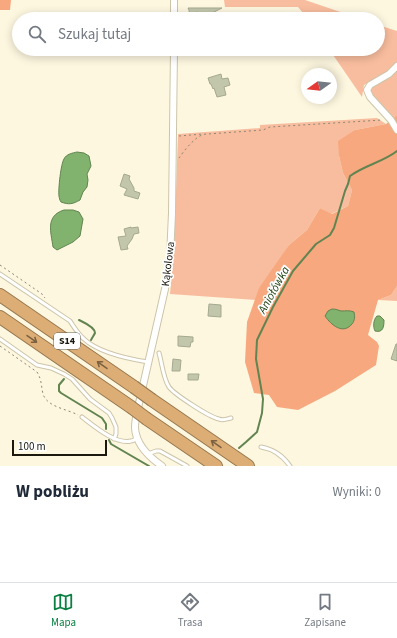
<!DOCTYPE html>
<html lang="pl">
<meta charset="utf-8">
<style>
:root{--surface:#fff;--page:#f2f2f3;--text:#1f2937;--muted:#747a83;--line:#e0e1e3;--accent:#0b8043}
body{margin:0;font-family:"Source Sans 3",sans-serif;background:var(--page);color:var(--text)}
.compass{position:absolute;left:301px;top:68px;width:36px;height:36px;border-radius:50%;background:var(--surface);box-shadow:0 2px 10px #0003;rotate:255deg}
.scale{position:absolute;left:12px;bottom:10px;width:95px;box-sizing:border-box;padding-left:4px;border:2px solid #1b180e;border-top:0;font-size:11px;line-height:14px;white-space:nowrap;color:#1b180e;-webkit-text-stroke:3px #fff;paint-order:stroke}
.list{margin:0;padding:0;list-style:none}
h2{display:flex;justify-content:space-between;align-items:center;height:52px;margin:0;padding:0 16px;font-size:17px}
h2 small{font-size:13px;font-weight:400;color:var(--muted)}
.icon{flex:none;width:22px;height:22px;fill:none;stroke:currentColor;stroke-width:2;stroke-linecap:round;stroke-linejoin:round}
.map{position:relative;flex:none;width:397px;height:466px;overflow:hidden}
.search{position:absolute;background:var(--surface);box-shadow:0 2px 10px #0003;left:12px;right:12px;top:12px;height:44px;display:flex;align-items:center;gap:10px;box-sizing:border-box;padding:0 14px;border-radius:22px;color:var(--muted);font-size:15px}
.sheet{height:116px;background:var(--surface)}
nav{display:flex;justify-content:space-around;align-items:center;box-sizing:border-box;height:56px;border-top:1px solid var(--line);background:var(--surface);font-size:11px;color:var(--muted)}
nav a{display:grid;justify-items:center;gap:2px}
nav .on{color:var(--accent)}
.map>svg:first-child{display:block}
.green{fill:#f8bd9e}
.forest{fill:#f7a87e}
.water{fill:#81b36e;stroke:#628451}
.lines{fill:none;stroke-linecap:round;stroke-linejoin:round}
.stream{stroke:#628451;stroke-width:2}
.building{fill:#c2c7ac;stroke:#a5a98f}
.lane-casing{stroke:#cdc5aa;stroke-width:5}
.street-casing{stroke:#cdc5aa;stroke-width:8}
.highway-casing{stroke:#987950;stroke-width:14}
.path{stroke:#8b8776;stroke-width:1;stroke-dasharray:2 3;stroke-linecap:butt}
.lane{stroke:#fff;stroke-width:3}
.street{stroke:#fff;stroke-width:6}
.highway{stroke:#dcad74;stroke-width:12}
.highway-bridge-casing{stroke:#987950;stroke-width:14;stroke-linecap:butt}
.highway-bridge{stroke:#dcad74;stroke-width:12}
.oneway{stroke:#7c6241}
.labels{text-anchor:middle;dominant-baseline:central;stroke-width:3.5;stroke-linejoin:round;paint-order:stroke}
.shield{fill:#fff;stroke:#5f5d56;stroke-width:1}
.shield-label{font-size:10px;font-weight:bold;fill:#1b180e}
.street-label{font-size:11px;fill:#1b180e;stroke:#fff}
.water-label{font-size:12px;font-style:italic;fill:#1c3d0d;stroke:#fff}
</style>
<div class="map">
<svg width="397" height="466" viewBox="0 0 397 466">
<rect width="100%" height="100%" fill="#fdf7e0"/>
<g class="green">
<polygon points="224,0 305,0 361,19 308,19 298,7 225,7"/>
<polygon points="378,25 397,31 397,62 387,72 364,85 362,97 329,49 378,49"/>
<polygon points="397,70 397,115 392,119 371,94 371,88 385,80"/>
<polygon points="377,118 386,124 355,130 339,156 343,173 352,190 348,206 331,214 320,208 307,230 289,245 256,300 170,294 174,249 178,134 260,128 260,125"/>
<polygon points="397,286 397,301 378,300 391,295"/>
</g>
<g class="forest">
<polygon points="0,0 11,0 10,10 0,10"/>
<polygon points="397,115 397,286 391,295 378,300 368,335 377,342 379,346 376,365 335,391 298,410 277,407 269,395 254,393 245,362 247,322 259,288 289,245 307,230 320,208 332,214 348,206 352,190 343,173 339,156 338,141 355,130 386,124"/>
</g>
<g class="water">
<path d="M 77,152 L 84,153 L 89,156 L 91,166 L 87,174 L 88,180 L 87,187 L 83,192 L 80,200 C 73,204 69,205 61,202 C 60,201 59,197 59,196 C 58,190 61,163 64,159 C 66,154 73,153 77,152 Z"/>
<path d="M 64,210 L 73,210 L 79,212 L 83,219 L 80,236 L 73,242 L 57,250 L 53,247 C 51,232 45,216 64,210 Z"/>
<path d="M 332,309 C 336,309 338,310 341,311 C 346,311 349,310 354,312 C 355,317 355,320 352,324 C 343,335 331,325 325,316 L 328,311 Z"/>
<path d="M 377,316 L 380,316 L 384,320 C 384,327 383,333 375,331 C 373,327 373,320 377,316 Z"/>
</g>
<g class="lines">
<g class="stream">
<path d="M 79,320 C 83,322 95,327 95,333 C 94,335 92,338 91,340"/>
<polyline points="64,379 59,385 59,391 61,393 102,418 106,424 106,429"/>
<polyline points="109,440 111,444 149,466"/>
<path d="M 239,448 L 246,442 L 257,432 L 262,413 L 263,399 L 256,359 L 257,340 L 273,307 L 293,271 L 316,244 L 330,235 L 334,228 L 345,191 L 348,184 L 350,176 C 365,165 383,162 397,151"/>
</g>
</g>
<g class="building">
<polygon points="188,8 222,8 210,14 203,14 196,12 197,19 190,19 189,10"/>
<polygon points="221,74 222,79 228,78 230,85 224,87 226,95 217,97 214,88 213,89 211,84 210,84 208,78"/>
<polygon points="124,174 130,176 129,179 134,188 134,191 140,193 138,199 124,195 127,189 120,186"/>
<polygon points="131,227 131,228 138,227 139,233 134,234 132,239 127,246 128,249 121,250 118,237 126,236 124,229"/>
<polygon points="209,304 221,305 221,317 208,316"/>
<polygon points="178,336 193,337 193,342 191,342 190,347 178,346"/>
<polygon points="396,344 397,344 397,361 391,359"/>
<polygon points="173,359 181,360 180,371 172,371"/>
<polygon points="188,374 199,374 198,380 188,380"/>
</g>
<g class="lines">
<defs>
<g id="lane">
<path d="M 0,274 L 70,321 C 74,327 78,334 84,339 C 98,352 129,359 148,362"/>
<polyline points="0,339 37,365 51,368 64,374 72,379 90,399 109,413 112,418 116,427 116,434 114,439"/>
<path d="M 159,353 C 162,363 163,378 169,387 C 174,394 209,417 219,419 C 223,421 227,419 231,418"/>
<path d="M 82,417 C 94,426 116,445 131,441 C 134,441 135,439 137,438"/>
<path d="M 261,447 C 273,449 283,456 290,466"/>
<polyline points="148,454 156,451 160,451 187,466"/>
</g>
<g id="street">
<polyline points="174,0 174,19"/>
<polyline points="397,66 389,74 370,85 367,90 370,97 391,120 397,130"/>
<path d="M 162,466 C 149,457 136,445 135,428 C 135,423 136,417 137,412 L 165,289 L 170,257 L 172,213 L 174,49"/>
</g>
<g id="highway">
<polyline points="0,295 134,387"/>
<polyline points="0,317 131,407"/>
<polyline points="152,400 248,466"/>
<polyline points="147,419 216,466"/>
</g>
</defs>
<use href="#lane" class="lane-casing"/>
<use href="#street" class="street-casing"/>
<use href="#highway" class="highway-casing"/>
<g class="path">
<polyline points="179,136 203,134"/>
<path d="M 179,158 C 183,152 194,138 202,135 C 204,134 206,134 208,134 L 263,130 L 270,127 L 382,120"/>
<polyline points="0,265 42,294 45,298"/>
<path d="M 0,346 L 37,372 C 42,380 41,386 43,394 C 47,407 67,409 78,415"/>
</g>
<use href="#lane" class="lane"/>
<use href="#street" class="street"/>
<use href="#highway" class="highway"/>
<defs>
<g id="highway-bridge">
<polyline points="134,387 152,400"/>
<polyline points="131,407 147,419"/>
</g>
</defs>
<use href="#highway-bridge" class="highway-bridge-casing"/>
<use href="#highway-bridge" class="highway-bridge"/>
</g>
<defs><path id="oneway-shaft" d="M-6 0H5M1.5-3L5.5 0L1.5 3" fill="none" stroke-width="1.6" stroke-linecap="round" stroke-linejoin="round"/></defs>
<g class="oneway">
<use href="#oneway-shaft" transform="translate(32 339) rotate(35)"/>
<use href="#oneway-shaft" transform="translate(102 365) rotate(-145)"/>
<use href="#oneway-shaft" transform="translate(216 444) rotate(-145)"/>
</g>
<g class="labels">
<rect class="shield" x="54" y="333" width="26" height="16" rx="3"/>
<g class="shield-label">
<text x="67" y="341">S14</text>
</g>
<g class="street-label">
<text transform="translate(168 264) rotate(-83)">Kąkolowa</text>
</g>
<g class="water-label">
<text transform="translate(274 290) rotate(-61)">Aniołówka</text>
</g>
</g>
</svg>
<svg class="compass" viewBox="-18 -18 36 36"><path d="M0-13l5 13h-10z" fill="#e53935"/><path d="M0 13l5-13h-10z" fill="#747a83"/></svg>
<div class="scale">100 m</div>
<div class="search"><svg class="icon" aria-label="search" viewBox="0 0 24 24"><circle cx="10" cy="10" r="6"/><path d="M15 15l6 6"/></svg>Szukaj tutaj</div>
</div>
<section class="sheet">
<h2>W pobliżu<small>Wyniki: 0</small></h2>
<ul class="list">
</ul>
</section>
<nav>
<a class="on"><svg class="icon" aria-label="map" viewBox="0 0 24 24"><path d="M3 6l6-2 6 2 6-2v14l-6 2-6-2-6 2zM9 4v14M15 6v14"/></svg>Mapa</a>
<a><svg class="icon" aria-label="directions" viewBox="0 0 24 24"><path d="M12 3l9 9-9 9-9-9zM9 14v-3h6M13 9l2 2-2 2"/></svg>Trasa</a>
<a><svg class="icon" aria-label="saved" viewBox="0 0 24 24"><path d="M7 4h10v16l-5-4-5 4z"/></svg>Zapisane</a>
</nav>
